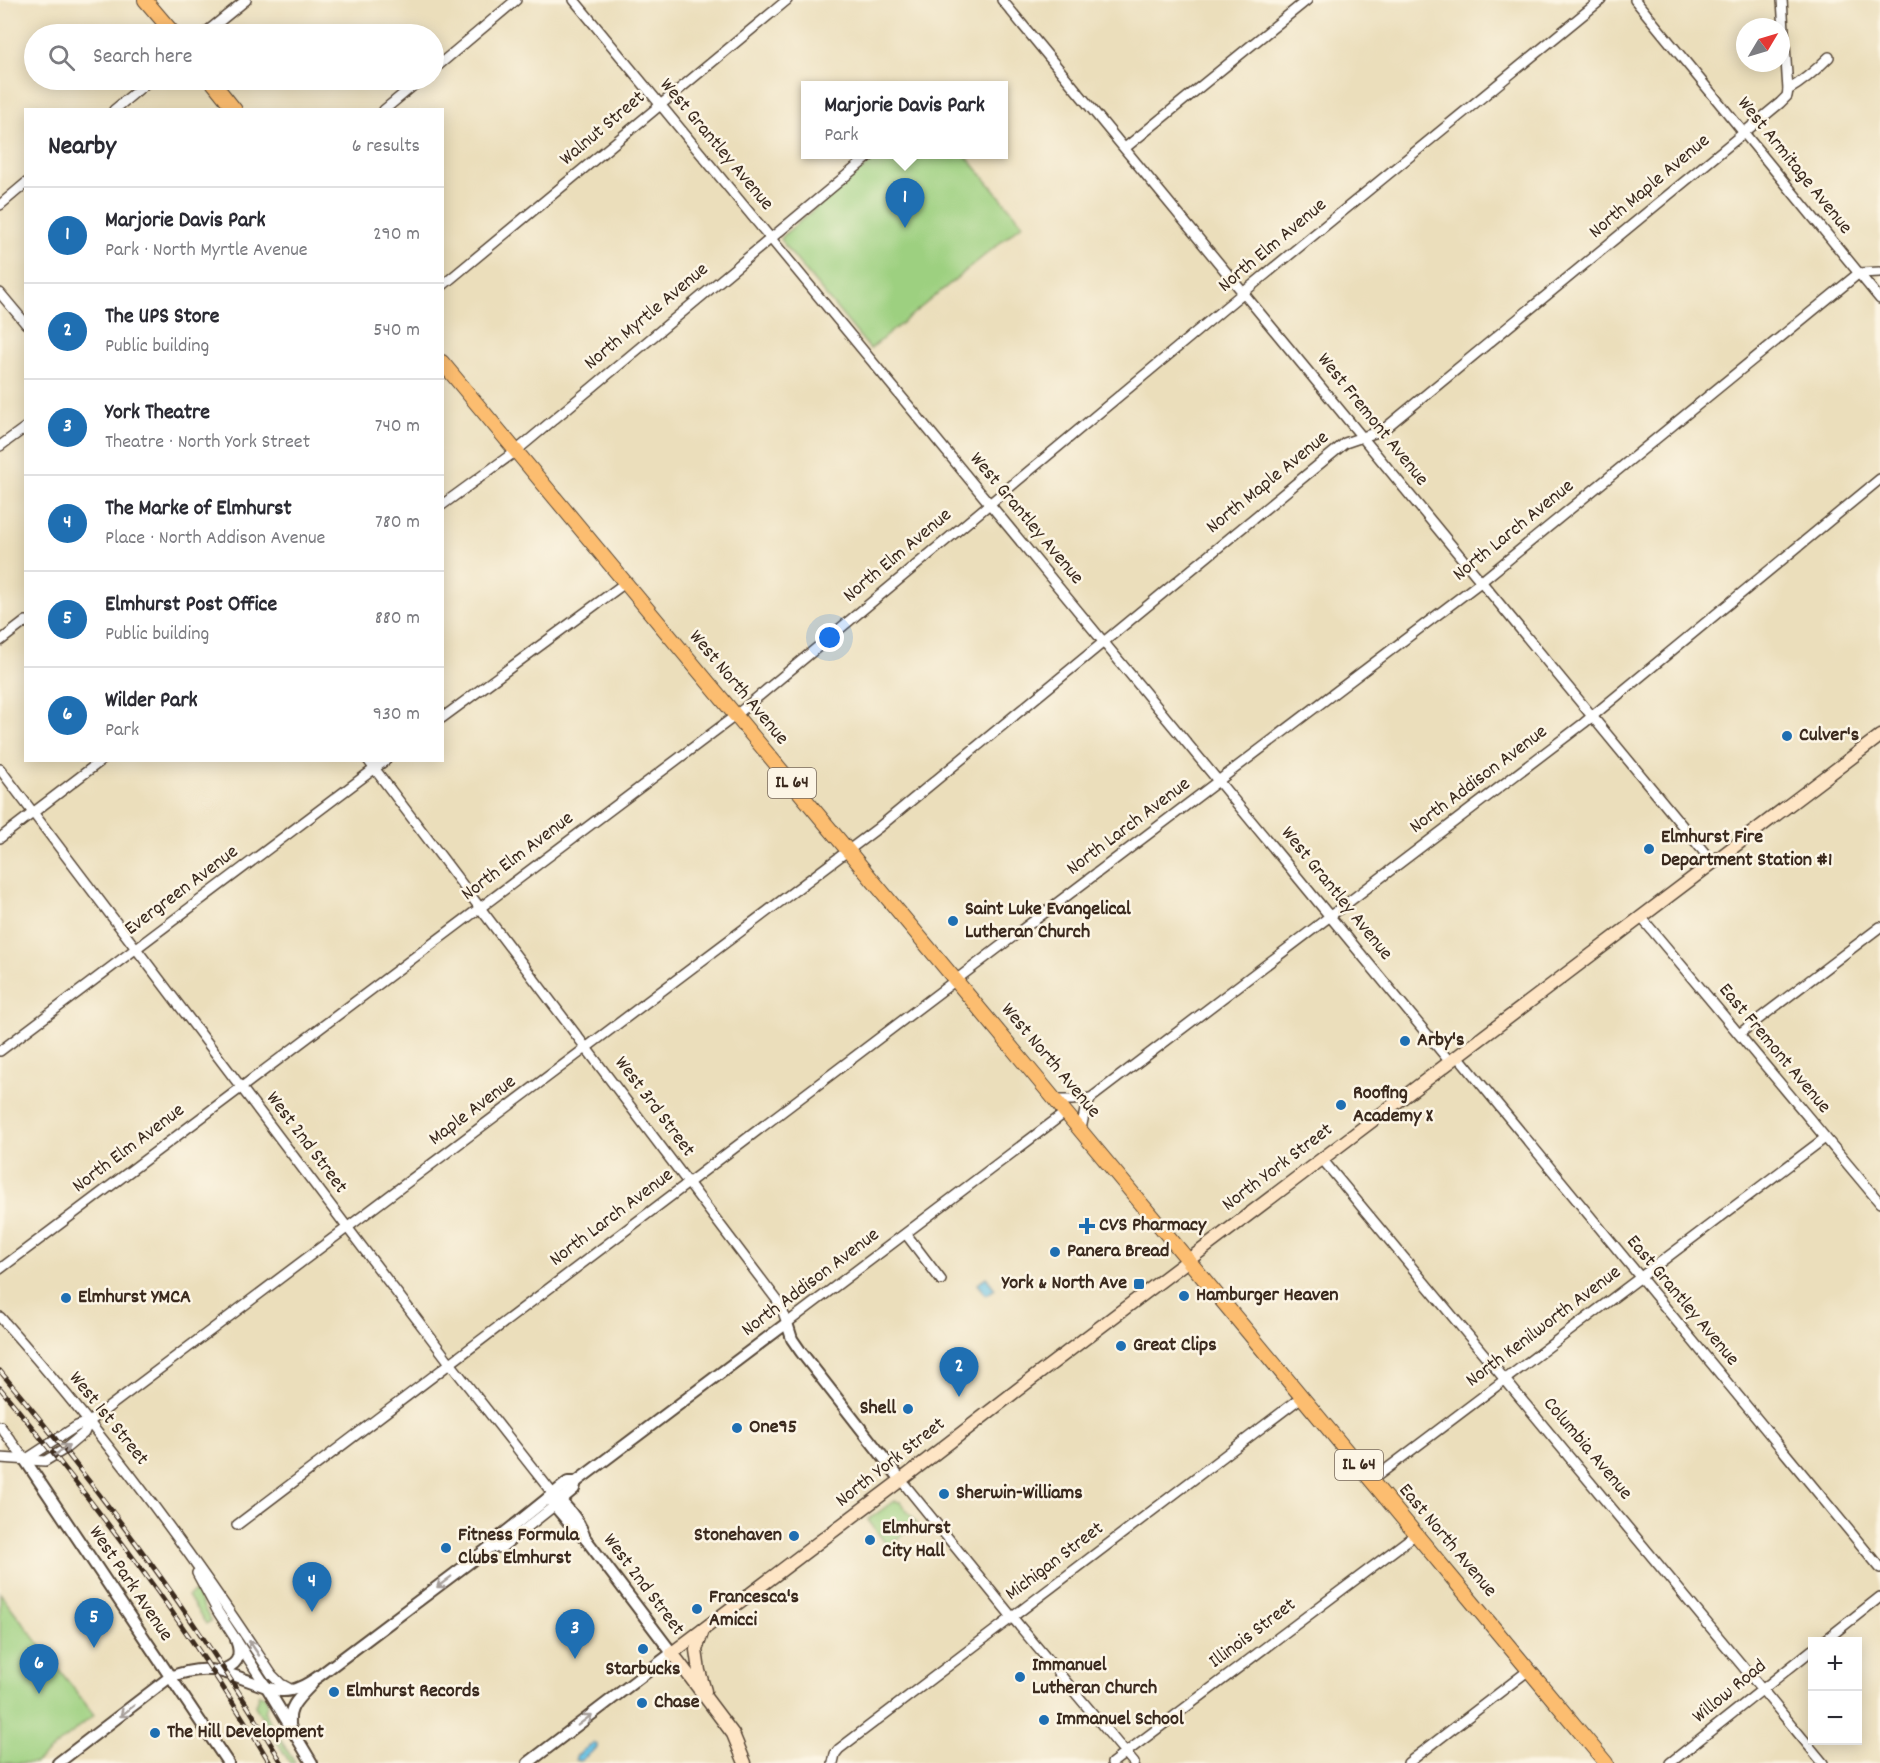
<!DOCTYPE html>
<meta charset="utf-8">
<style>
:root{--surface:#fff;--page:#f7f7f7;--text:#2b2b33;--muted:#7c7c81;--line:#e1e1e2;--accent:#1f6fb2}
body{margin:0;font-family:Dekko,sans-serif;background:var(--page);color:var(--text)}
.controls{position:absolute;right:18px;bottom:18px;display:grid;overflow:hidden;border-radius:0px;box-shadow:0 3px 15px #0003}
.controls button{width:54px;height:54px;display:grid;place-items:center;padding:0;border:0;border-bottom:2px solid var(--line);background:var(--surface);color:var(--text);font:30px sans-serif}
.compass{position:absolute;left:1736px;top:18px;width:54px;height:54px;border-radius:50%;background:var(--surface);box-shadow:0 3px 15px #0003;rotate:52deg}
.you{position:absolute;left:830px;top:638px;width:21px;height:21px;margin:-15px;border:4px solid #fff;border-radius:50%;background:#1a73e8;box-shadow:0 0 0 9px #1a73e833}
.badge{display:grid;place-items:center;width:39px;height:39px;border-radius:50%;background:var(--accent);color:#fff;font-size:20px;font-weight:700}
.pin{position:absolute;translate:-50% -50px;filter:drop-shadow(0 2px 3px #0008)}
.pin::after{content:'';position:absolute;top:32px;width:21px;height:18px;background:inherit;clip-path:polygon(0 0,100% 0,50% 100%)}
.popup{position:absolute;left:801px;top:81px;width:207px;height:78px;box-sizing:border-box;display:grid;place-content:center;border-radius:0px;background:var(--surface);filter:drop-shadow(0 2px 4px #0005);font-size:20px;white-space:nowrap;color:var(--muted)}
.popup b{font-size:22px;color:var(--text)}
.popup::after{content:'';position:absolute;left:50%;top:100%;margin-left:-12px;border:12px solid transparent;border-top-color:var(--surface)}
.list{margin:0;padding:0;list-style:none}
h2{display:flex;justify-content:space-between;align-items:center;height:78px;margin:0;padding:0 24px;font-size:26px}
h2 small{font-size:20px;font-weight:400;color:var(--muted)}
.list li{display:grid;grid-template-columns:39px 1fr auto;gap:18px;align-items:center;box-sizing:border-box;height:96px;padding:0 24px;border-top:2px solid var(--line)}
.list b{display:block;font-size:22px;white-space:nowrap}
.list p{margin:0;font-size:20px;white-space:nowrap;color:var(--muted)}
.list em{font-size:20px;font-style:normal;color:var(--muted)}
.icon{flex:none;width:33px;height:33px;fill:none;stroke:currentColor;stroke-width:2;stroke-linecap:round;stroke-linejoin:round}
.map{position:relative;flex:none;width:1880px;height:1763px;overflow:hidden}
.search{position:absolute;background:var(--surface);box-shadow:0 3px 15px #0003;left:24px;top:24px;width:420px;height:66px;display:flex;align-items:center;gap:15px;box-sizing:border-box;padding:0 21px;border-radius:33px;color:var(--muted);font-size:22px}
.panel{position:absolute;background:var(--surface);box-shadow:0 3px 15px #0003;left:24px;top:108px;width:420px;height:654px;border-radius:0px}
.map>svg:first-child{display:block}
.green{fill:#9dd080;stroke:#6c7d4f;stroke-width:1.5}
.water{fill:#68c3e6;stroke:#527682;stroke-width:1.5}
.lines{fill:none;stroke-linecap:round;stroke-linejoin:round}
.minor-casing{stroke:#554536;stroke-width:12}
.tertiary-casing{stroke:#554536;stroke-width:14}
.secondary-casing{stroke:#554536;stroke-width:15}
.primary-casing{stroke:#554536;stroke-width:16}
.minor{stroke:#fff;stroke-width:9}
.tertiary{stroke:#fff;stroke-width:10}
.secondary{stroke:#fee5c5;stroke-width:12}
.primary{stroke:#fcbd6f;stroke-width:14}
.rail-casing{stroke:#3b2a1e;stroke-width:5}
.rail{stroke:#fcf5e5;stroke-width:3;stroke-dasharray:9;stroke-linecap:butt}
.oneway{stroke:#a79f9a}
.poi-dot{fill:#1f6fb2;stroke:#fcf5e5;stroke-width:2}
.labels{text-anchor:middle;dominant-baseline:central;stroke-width:5;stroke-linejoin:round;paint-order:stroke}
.shield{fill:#fcf5e5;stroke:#75675a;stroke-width:1.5}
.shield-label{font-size:18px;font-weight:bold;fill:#3b2a1e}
.street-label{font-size:20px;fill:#3b2a1e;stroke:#fcf5e5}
.poi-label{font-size:20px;font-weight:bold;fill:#3b2a1e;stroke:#fcf5e5;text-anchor:start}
</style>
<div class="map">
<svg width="1880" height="1763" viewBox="0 0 1880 1763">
<rect width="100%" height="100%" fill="#fcf5e5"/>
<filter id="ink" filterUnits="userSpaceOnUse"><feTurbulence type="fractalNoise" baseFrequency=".0167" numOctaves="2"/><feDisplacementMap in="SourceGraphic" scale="12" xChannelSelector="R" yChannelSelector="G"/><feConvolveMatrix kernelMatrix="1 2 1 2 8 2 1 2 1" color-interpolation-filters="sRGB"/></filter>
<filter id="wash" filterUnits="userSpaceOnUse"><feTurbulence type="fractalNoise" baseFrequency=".008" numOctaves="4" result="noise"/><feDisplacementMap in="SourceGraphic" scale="24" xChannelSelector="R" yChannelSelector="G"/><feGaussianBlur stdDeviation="1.35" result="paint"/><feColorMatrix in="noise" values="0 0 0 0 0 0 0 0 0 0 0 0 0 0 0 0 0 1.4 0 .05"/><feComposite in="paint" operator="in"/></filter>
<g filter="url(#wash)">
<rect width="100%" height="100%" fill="#ebdebb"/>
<g class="green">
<polygon points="881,154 965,155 1023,224 870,349 784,245 781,239 786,233"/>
<polygon points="894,1501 900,1502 917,1523 888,1547 868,1520"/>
<polygon points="195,1591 211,1621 206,1624 188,1596"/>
<polygon points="0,1593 94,1715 35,1763 0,1763"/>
<polygon points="259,1694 265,1696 268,1702 265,1711 266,1716 295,1763 290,1763 255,1706"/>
</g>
<g class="water">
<polygon points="986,1277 995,1289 986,1295 977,1284"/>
<polygon points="593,1743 597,1744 597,1748 580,1761 576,1760 576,1756"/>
</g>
</g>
<g filter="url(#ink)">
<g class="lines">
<defs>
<g id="minor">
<polyline points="574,0 1450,1062"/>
<polyline points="1002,0 1713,863"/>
<polyline points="1635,0 1880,299"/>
<polyline points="1782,0 1788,90"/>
<polyline points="204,34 246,0"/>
<polyline points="434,69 516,0"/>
<polyline points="114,110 150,80"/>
<polyline points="384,110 420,80"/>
<polyline points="1125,148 1307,0"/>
<polyline points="0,205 26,183"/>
<polyline points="442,286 787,0"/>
<polyline points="0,293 26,324"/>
<polyline points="0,446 26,427"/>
<polyline points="442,505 516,451 872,154"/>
<polyline points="0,641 26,621"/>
<polyline points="442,718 625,583"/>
<polyline points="368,760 780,1304 787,1323 1066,1112"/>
<polyline points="0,769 450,1363 553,1494"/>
<polyline points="0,838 102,760"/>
<polyline points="1641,917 1880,1203"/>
<polyline points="1739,1034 1880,927"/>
<polyline points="0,1051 386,760"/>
<polyline points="1458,1056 1880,1568"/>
<polyline points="1057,1100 1072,1100 1091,1098"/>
<polyline points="1081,1129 1085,1110 1091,1098 1584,723 1880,479"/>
<polyline points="1322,1159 1823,1763"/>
<polyline points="906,1234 941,1280"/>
<polyline points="0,1269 735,716 1244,292 1601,0"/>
<path d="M 0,1317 C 100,1429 190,1550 272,1675 L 281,1684 L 292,1690"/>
<polyline points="0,1426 25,1460"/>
<polyline points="0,1458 45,1461 65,1449 84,1433 89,1422"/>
<path d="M 25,1460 L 77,1426 L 89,1422 L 878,828 L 1345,443 L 1383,430 L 1780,103 L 1787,96 L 1788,90 C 1804,81 1816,70 1829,57"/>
<polyline points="901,1480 1012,1617 1134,1763"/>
<polyline points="1372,1480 1825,1138"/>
<polyline points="237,1525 1482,581 1859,273 1880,272"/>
<polyline points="490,1547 501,1548 554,1506"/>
<polyline points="197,1573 218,1612 266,1686"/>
<polyline points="1823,1642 1880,1597"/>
<polyline points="833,1763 835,1754 839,1749 1303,1396"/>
<polyline points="1112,1763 1416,1534"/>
<polyline points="1408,1763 1529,1670"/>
<polyline points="1670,1763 1812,1650"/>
</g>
<g id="tertiary">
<polyline points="25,1460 228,1763"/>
<path d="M 553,1494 C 566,1506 578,1518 584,1535"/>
<polyline points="555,1505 574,1489 576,1482"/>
<path d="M 219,1671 C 236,1666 243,1658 236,1640"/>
<polyline points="266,1686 312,1763"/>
<path d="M 290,1723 C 288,1706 301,1696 312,1684"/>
<path d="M 58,1763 L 170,1677 C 218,1658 237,1681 281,1691 C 295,1692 308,1684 319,1676 L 490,1547 L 497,1539 L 568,1482 L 576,1482 L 787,1323 L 792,1339 L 801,1352 L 901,1480"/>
<polyline points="528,1763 672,1653 585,1538 575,1530 548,1498"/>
</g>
<g id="secondary">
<polyline points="703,1630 696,1650 699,1671 705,1691"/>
<polyline points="745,1763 733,1734 672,1653 901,1480 1025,1384 1880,736"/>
</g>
<g id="primary">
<polyline points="145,0 174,34"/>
<polyline points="211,80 235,110"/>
<path d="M 442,362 C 829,830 1219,1295 1606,1763"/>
</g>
</defs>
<use href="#minor" class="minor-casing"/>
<use href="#tertiary" class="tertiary-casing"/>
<use href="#secondary" class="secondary-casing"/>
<use href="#primary" class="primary-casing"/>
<use href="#minor" class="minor"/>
<use href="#tertiary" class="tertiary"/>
<use href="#secondary" class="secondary"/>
<use href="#primary" class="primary"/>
<defs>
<g id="rail">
<path d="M 0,1371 C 104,1495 200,1623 282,1763"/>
<path d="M 0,1388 C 98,1507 191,1630 270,1763"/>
</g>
</defs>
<use href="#rail" class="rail-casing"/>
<use href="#rail" class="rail"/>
</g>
<defs><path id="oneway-shaft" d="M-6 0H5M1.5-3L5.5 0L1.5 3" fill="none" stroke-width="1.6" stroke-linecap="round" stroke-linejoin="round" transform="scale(1.5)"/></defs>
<g class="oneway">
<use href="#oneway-shaft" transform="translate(62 1450) rotate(-36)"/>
<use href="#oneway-shaft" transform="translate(444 1582) rotate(143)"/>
<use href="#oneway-shaft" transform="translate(254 1648) rotate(-124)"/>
<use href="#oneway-shaft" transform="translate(127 1711) rotate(142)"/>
<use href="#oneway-shaft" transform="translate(585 1720) rotate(-37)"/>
</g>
</g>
<g class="poi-dot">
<circle cx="1787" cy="736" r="6"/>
<circle cx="1649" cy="849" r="6"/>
<circle cx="953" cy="921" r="6"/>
<circle cx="1405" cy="1041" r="6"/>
<circle cx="1341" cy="1105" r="6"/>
<path d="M1084 1217h6v6h6v6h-6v6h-6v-6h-6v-6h6z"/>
<circle cx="1055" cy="1252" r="6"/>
<rect x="1133" y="1278" width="12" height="12" rx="3"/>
<circle cx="1184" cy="1296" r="6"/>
<circle cx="66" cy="1298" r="6"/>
<circle cx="1121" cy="1346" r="6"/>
<circle cx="908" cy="1409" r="6"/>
<circle cx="737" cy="1428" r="6"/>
<circle cx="944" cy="1494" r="6"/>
<circle cx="794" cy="1536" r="6"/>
<circle cx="870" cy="1540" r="6"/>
<circle cx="446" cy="1548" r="6"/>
<circle cx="697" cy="1609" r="6"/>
<circle cx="643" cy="1649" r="6"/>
<circle cx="1020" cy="1677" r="6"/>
<circle cx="334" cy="1692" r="6"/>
<circle cx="642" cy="1703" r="6"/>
<circle cx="1044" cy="1720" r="6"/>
<circle cx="155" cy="1733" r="6"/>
</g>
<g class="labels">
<g class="shield">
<rect x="768" y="768" width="48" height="30" rx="4.5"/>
<rect x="1335" y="1450" width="48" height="30" rx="4.5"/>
</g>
<g class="shield-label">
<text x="792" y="783">IL 64</text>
<text x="1359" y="1465">IL 64</text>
</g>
<g class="street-label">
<text transform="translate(603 129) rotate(-40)">Walnut Street</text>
<text transform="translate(716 145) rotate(50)">West Grantley Avenue</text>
<text transform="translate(1794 166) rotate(51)">West Armitage Avenue</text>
<text transform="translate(1650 187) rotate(-40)">North Maple Avenue</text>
<text transform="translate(1273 246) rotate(-40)">North Elm Avenue</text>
<text transform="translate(647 317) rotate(-40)">North Myrtle Avenue</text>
<text transform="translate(1372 420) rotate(51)">West Fremont Avenue</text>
<text transform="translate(1268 483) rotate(-39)">North Maple Avenue</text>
<text transform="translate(1026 519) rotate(50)">West Grantley Avenue</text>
<text transform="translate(1514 531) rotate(-39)">North Larch Avenue</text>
<text transform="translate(898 556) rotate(-40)">North Elm Avenue</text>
<text transform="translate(738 688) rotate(50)">West North Avenue</text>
<text transform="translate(1479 780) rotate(-37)">North Addison Avenue</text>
<text transform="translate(1129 827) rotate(-37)">North Larch Avenue</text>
<text transform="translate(518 857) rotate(-37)">North Elm Avenue</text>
<text transform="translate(182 891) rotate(-37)">Evergreen Avenue</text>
<text transform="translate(1336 894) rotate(51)">West Grantley Avenue</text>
<text transform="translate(1774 1049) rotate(50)">East Fremont Avenue</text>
<text transform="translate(1050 1061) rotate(50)">West North Avenue</text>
<text transform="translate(654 1107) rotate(53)">West 3rd Street</text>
<text transform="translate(473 1111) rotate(-37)">Maple Avenue</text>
<text transform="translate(306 1143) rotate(53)">West 2nd Street</text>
<text transform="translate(129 1149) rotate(-37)">North Elm Avenue</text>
<text transform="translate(1278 1168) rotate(-37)">North York Street</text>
<text transform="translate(612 1218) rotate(-37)">North Larch Avenue</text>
<text transform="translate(811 1283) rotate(-37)">North Addison Avenue</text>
<text transform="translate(1682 1301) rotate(50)">East Grantley Avenue</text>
<text transform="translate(1544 1327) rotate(-37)">North Kenilworth Avenue</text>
<text transform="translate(108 1419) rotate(51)">West 1st Street</text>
<text transform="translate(1587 1449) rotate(50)">Columbia Avenue</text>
<text transform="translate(891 1463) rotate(-38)">North York Street</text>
<text transform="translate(1447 1541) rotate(50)">East North Avenue</text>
<text transform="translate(1055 1562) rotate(-37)">Michigan Street</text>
<text transform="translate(130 1584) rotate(56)">West Park Avenue</text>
<text transform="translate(643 1585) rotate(53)">West 2nd Street</text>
<text transform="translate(1253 1634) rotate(-37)">Illinois Street</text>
<text transform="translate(1730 1692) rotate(-39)">Willow Road</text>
</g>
<g class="poi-label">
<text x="1799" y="736">Culver's</text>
<text x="1661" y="838">Elmhurst Fire<tspan x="1661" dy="23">Department Station #1</tspan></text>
<text x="965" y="910">Saint Luke Evangelical<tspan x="965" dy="23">Lutheran Church</tspan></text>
<text x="1417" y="1041">Arby's</text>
<text x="1353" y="1094">Roofing<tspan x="1353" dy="23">Academy X</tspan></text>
<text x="1099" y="1226">CVS Pharmacy</text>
<text x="1067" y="1252">Panera Bread</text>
<text x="1127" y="1284" text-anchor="end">York &amp; North Ave</text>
<text x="1196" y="1296">Hamburger Heaven</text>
<text x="78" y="1298">Elmhurst YMCA</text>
<text x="1133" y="1346">Great Clips</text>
<text x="896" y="1409" text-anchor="end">Shell</text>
<text x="749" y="1428">One95</text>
<text x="956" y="1494">Sherwin-Williams</text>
<text x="882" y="1529">Elmhurst<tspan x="882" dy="23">City Hall</tspan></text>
<text x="458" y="1536">Fitness Formula<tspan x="458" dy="23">Clubs Elmhurst</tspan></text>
<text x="782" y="1536" text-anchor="end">Stonehaven</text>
<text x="709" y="1598">Francesca's<tspan x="709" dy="23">Amicci</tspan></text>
<text x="1032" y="1666">Immanuel<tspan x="1032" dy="23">Lutheran Church</tspan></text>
<text x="643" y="1670" text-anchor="middle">Starbucks</text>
<text x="346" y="1692">Elmhurst Records</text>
<text x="654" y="1703">Chase</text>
<text x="1056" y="1720">Immanuel School</text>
<text x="167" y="1733">The Hill Development</text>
</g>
</g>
</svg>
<div class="controls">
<button>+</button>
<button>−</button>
</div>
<svg class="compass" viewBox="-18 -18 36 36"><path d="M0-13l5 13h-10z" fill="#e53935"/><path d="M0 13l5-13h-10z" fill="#7c7c81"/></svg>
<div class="you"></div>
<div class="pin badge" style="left:905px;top:228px">1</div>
<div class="popup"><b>Marjorie Davis Park</b>Park</div>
<div class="pin badge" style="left:959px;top:1397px">2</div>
<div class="pin badge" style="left:575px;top:1659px">3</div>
<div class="pin badge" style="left:312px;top:1612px">4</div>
<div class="pin badge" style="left:94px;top:1648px">5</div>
<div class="pin badge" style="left:39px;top:1694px">6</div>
<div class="search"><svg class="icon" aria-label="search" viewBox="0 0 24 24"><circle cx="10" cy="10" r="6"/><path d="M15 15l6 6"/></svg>Search here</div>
<section class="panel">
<h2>Nearby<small>6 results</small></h2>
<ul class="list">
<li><span class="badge">1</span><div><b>Marjorie Davis Park</b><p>Park · North Myrtle Avenue</p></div><em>290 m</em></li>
<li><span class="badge">2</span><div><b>The UPS Store</b><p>Public building</p></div><em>540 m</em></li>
<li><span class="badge">3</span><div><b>York Theatre</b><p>Theatre · North York Street</p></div><em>740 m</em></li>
<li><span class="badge">4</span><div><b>The Marke of Elmhurst</b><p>Place · North Addison Avenue</p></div><em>780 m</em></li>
<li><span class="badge">5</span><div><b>Elmhurst Post Office</b><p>Public building</p></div><em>880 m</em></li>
<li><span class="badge">6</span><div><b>Wilder Park</b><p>Park</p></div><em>930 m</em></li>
</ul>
</section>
</div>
